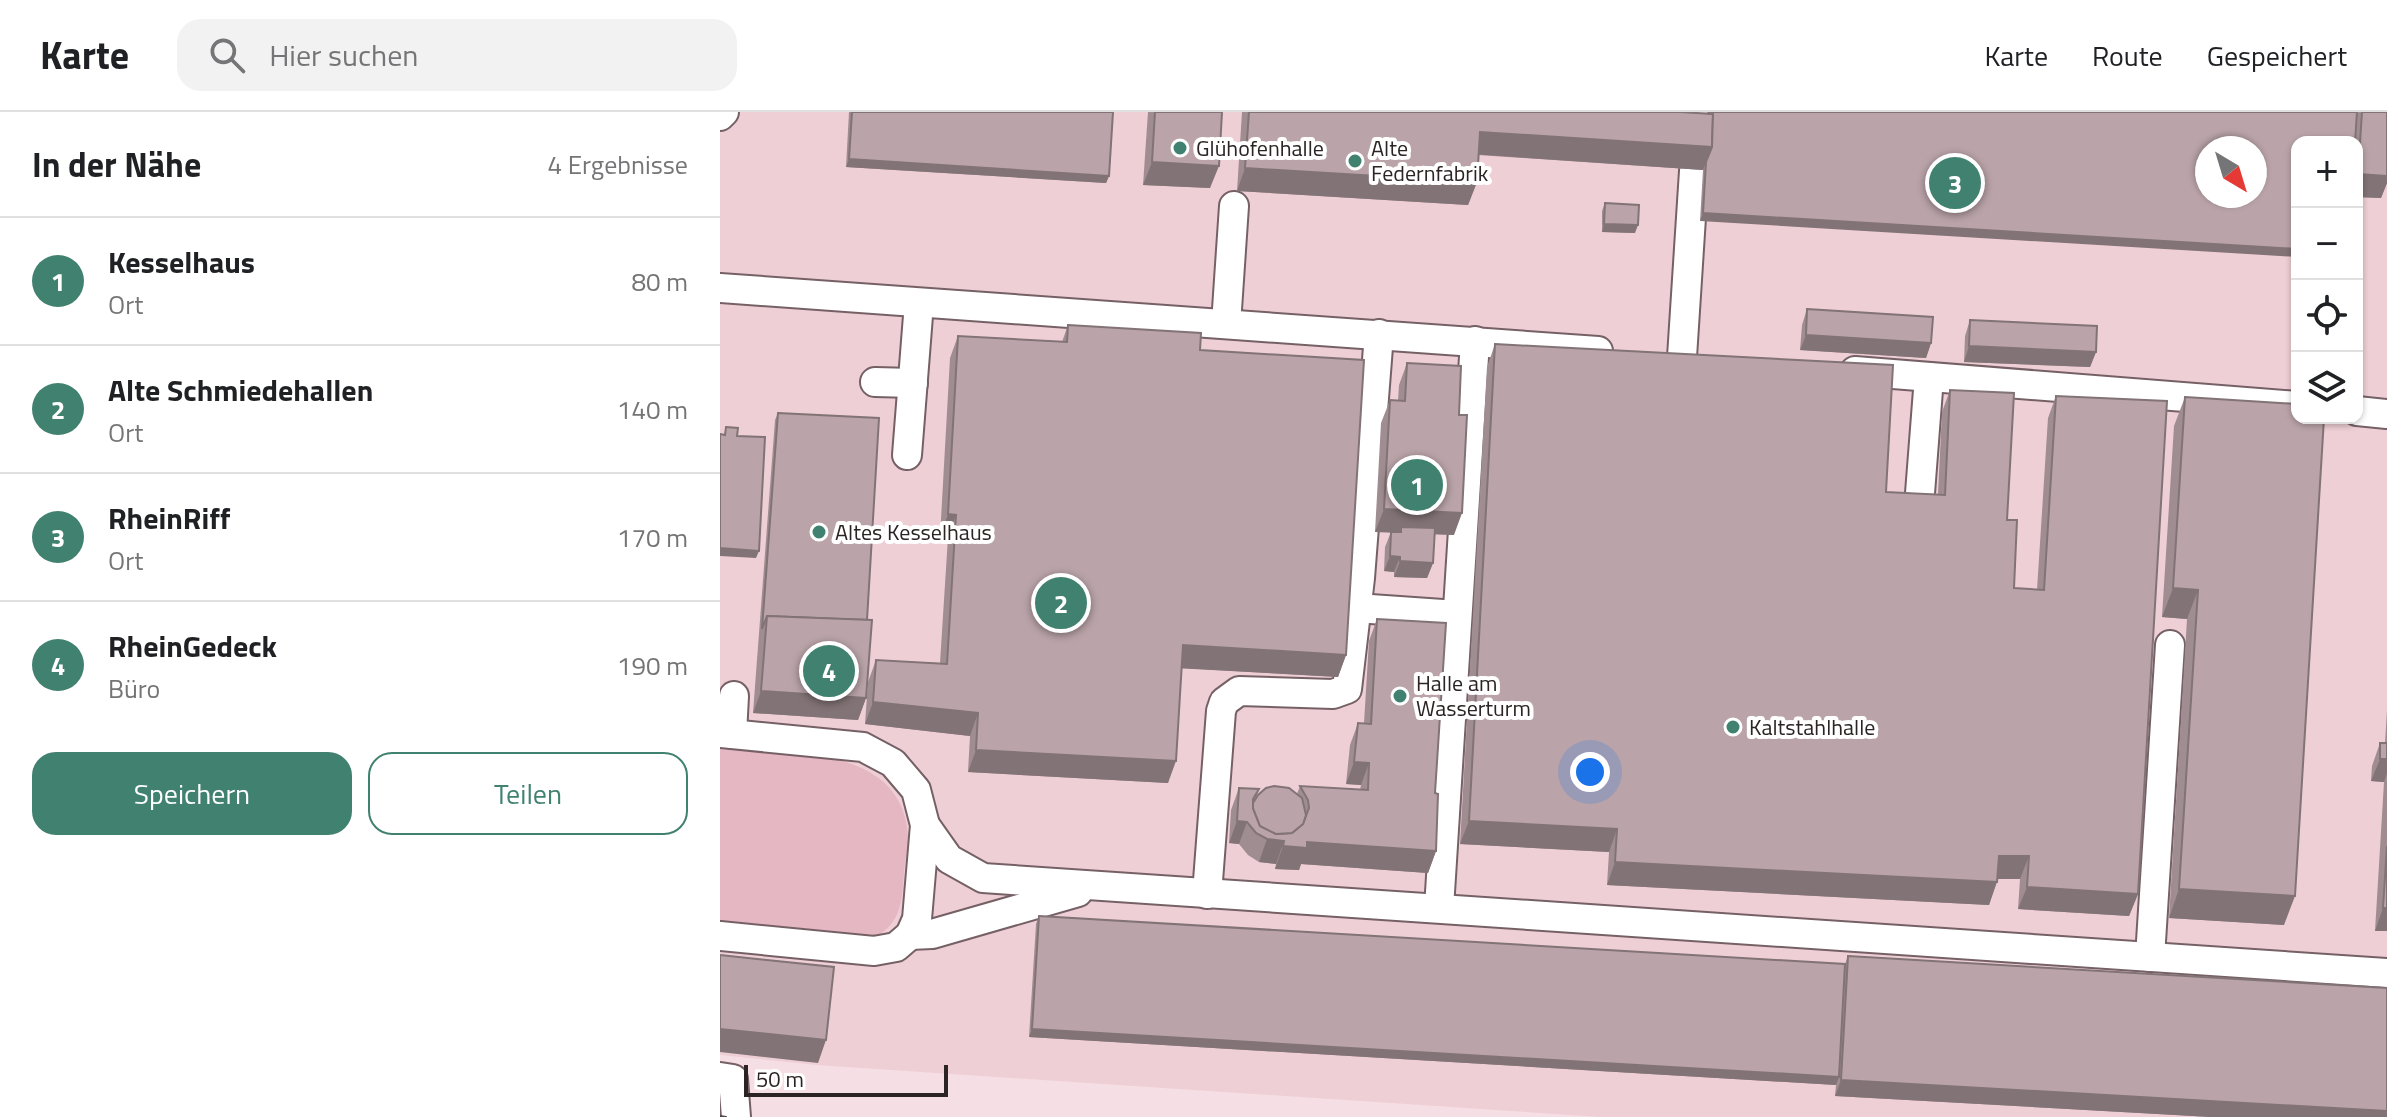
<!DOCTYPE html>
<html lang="de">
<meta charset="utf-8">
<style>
:root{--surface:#fff;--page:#f2f2f2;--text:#202124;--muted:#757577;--line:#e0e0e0;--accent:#408170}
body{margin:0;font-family:"Titillium Web",sans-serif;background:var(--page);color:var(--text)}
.controls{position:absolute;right:24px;top:24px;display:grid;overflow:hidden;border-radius:16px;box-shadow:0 2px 6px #0004}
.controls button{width:72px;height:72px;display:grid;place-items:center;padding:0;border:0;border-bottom:2px solid var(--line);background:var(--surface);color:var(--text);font:40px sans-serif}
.compass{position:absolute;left:1475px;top:24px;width:72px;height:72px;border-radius:50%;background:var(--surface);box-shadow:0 2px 6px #0004;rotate:142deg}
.scale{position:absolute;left:24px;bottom:20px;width:204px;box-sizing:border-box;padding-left:8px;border:4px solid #2b2324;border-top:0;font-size:22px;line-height:28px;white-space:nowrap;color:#2b2324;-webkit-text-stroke:6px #fff;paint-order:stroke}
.you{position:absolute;left:870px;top:660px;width:28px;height:28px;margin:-20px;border:6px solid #fff;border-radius:50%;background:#1a73e8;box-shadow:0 0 0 12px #1a73e833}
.badge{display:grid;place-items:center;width:52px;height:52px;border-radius:50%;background:var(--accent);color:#fff;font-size:26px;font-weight:700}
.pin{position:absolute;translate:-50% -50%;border:4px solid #fff;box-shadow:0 2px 8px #0006}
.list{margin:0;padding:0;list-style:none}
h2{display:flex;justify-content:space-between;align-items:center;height:104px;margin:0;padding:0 32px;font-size:34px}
h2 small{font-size:26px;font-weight:400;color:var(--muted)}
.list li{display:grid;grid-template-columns:52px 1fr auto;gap:24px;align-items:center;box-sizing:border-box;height:128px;padding:0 32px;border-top:2px solid var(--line)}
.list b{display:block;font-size:30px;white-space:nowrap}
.list p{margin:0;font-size:26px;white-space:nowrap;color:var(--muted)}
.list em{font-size:26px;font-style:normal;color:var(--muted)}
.actions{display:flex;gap:16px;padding:24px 32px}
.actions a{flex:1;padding:18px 0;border:2px solid var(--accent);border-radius:24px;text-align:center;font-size:28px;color:var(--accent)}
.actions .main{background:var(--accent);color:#fff}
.icon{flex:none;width:44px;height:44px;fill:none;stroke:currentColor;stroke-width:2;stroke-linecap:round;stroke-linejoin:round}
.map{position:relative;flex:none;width:1667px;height:1005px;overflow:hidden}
header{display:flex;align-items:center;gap:48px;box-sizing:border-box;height:112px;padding:0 40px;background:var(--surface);border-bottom:2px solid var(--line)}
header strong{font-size:38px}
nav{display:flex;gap:44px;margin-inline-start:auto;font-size:28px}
.search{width:560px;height:72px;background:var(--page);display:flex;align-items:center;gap:20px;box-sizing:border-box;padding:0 28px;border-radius:24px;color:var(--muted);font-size:30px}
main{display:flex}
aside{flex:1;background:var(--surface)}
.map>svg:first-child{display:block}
.built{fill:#efcfd6;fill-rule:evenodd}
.green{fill:#e5b7c2}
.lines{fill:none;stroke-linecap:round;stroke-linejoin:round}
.minor-casing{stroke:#756165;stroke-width:32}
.minor{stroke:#fff;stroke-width:28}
.tram{stroke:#534849;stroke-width:2}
.wall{fill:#a08d91}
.shaded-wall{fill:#827376}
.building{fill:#baa4a9;stroke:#827376;stroke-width:2;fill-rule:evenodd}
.poi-dot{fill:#408170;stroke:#fff;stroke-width:3}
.labels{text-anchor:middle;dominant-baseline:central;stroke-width:8;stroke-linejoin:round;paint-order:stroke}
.poi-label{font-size:22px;fill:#2b2324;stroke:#fff;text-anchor:start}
</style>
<header>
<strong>Karte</strong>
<div class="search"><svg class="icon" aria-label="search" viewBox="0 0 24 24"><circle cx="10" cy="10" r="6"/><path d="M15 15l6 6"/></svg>Hier suchen</div>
<nav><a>Karte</a><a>Route</a><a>Gespeichert</a></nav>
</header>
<main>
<aside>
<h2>In der Nähe<small>4 Ergebnisse</small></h2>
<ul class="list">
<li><span class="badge">1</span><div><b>Kesselhaus</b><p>Ort</p></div><em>80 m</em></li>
<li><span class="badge">2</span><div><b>Alte Schmiedehallen</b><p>Ort</p></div><em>140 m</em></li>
<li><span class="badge">3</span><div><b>RheinRiff</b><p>Ort</p></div><em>170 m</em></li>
<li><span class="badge">4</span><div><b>RheinGedeck</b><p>Büro</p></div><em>190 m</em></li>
</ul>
<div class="actions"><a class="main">Speichern</a><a>Teilen</a></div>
</aside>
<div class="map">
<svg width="1667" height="1005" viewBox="0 0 1667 1005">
<rect width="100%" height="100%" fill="#f6dfe4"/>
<path class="built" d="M 0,0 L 1667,0 L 1667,1005 L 880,1005 L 96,953 L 0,943 ZM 1577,30 L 1637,30 L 1637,306 L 1577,306 ZM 1487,36 L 1535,36 L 1535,84 L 1487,84 Z"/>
<path class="green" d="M 0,637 C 67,642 182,631 188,724 C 188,736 185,749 184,761 C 182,786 182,810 157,824 C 130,838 34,820 0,816 Z"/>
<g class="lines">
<defs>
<g id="minor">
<polyline points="0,4 4,0"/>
<polyline points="0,176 878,239"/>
<polyline points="506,212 514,94"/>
<polyline points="962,245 974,59"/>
<polyline points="1135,259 1577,294"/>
<polyline points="155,270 193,271"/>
<polyline points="1637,299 1667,302"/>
<polyline points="187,343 199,191"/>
<polyline points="1199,394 1209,265"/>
<polyline points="636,496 737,503"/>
<polyline points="0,621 143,635 173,651 196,678 205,713 197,807 190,823 176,835 154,839 0,824"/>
<polyline points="12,622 14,584"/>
<polyline points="205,713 229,747 263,766 1667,861"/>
<polyline points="487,782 501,599 504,590 519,579 613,582 627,577 640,466 659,222"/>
<polyline points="719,796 755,229"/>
<polyline points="190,823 212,822 358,780"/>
<polyline points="1430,845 1450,533"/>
<polyline points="0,965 13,967 16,1005"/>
</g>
</defs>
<use href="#minor" class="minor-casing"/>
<use href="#minor" class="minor"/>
<polyline class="tram" points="0,1004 6,1005"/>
</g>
<g class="wall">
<polygon points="129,0 393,0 389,64 386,71 126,55"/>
<polygon points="428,0 502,0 490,76 423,73"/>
<polygon points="522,0 960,0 987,2 987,0 1667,0 1667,71 1661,86 1637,85 1637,30 1577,30 980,109 983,58 758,43 757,70 748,93 517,79"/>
<polygon points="885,91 915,121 882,120 882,99"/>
<polygon points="1087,197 1211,231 1206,246 1080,238 1082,213"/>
<polygon points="1250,208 1376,240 1370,255 1244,250 1245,224"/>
<polygon points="348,213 480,238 626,543 618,565 461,556 448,671 248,660 250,624 145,612 148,570 156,548 220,551 228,425 220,425 230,246 238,224 342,230"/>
<polygon points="775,232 1166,380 1218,382 1222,300 1230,278 1287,408 1294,476 1317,478 1328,306 1336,284 1418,782 1409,804 1298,797 1300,767 1277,767 1269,793 887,773 889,740 740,732 767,255"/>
<polygon points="687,251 734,423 714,422 713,451 707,466 674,465 674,460 664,459 665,435 671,420 655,420 661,311 670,288 678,289 679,273"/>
<polygon points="1465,285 1564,813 1449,806 1467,507 1442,505 1454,314"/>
<polygon points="58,301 147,508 146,586 138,608 33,601 55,308"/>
<polygon points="657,507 715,681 716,739 708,761 581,752 579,758 555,757 556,752 539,750 528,743 519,732 509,731 511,698 519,676 539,677 536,686 577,682 580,674 640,678 641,673 626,672 630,633 638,611 644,611 649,529"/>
<polygon points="1667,598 1667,819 1655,819 1664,670 1651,669 1652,654 1660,631 1665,631"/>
<polygon points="319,804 1125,852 1128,844 1667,1005 1491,1005 1115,984 1116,973 309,925 316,812"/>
</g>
<g class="shaded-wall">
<polygon points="760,20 992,35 983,58 751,42"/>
<polygon points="129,47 389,64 386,71 126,55"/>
<polygon points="432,50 499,54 490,76 423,73"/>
<polygon points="525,56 757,70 748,93 517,79"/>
<polygon points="1638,62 1667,64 1667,71 1661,86 1637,85"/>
<polygon points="983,101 1577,137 1577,145 980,109"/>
<polygon points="884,112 918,113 915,121 882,120"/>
<polygon points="1086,223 1211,231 1206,246 1080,238"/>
<polygon points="1249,234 1376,240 1370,255 1244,250"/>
<polygon points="664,397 742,401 734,423 680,421 681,415 679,421 655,420"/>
<polygon points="228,402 236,403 228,425 220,425"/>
<polygon points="0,436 39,439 36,446 0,444"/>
<polygon points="670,444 680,445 674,460 664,459"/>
<polygon points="680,449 713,451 707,466 674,465"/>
<polygon points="1453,476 1478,478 1467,507 1442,505"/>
<polygon points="463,533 626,543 618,565 455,556"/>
<polygon points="41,579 146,586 138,608 33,601"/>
<polygon points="153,590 258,601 250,624 145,612"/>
<polygon points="256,638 456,649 448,671 248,660"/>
<polygon points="1660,647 1667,647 1667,661 1664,670 1651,669"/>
<polygon points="634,650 649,651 641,673 626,672"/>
<polygon points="517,709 527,710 519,732 509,731"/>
<polygon points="749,709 897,717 889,740 740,732"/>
<polygon points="547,727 587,730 716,739 708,761 581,752 579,758 555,757 563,734 564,729 556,752 539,750"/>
<polygon points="1279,744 1309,744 1300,767 1270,767"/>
<polygon points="895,750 1277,770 1269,793 887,773"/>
<polygon points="1307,775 1418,782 1409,804 1298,797"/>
<polygon points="1459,777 1575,784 1564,813 1449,806"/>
<polygon points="1663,796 1667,796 1667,819 1655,819"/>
<polygon points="0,917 106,928 98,951 0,940"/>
<polygon points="312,917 1119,965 1116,973 309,925"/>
<polygon points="1121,968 1667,999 1667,1005 1491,1005 1115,984"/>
</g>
<g class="building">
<polygon points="132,0 393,0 389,64 129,47"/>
<polygon points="435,0 502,0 499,54 432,50"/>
<polygon points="529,0 960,0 993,2 992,35 760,20 757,70 525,56"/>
<path d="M 989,0 L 1637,0 L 1635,30 L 1577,30 L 1577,137 L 983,101 L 986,50 L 992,35 L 993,2 L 989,2 ZM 1487,36 L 1535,36 L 1535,84 L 1487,84 Z"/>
<polygon points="1642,0 1667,0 1667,64 1638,62"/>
<polygon points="885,91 919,93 918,113 884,112"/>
<polygon points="1087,197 1213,205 1211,231 1086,223"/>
<polygon points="1250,208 1377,214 1376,240 1249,234"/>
<polygon points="348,213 481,221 480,238 644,248 626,543 463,533 456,649 256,638 258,601 153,590 156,548 227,552 236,403 228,402 238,224 347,230"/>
<polygon points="775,232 1173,253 1166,380 1225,383 1230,278 1294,281 1287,408 1297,408 1294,476 1324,478 1336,284 1447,289 1418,782 1307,775 1309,744 1279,744 1277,770 895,750 897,717 749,709"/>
<polygon points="687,251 741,254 739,303 747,303 742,401 664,397 670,288 685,289"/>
<polygon points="1465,285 1577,292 1577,306 1604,306 1575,784 1459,777 1478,478 1453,476"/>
<polygon points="58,301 159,306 147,508 47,504 42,517"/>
<polygon points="6,315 18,316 17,324 45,325 39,439 0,436 0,322 5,323"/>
<polygon points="681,415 715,416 713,451 680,449 680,445 670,444 671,420 681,420"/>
<polygon points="47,504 152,508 146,586 41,579"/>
<polygon points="657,507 726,511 715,681 718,682 716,739 587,730 587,736 563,734 564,729 547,727 536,721 527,710 517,709 519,676 539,677 533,687 533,696 540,714 556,722 572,721 583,712 589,696 588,688 580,674 648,678 649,651 634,650 638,611 651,612"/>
<rect x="1660" y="631" width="7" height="16"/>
<polygon points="554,674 569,676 582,686 586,703 583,712 572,721 556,722 540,714 533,696 533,691 538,683 546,676"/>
<polygon points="1667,734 1667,796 1663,796"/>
<polygon points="319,804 1125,852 1119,965 312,917"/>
<polygon points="0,843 114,855 106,928 0,917"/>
<polygon points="1128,844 1667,876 1667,999 1121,968"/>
</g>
<g class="poi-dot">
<circle cx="460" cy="36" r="8"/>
<circle cx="635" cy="49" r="8"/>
<circle cx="99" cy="420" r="8"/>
<circle cx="680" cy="584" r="8"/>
<circle cx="1013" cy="615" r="8"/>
</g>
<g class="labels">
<g class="poi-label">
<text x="476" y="36">Glühofenhalle</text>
<text x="651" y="36">Alte<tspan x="651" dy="25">Federnfabrik</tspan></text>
<text x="115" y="420">Altes Kesselhaus</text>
<text x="696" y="571">Halle am<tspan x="696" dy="25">Wasserturm</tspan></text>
<text x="1029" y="615">Kaltstahlhalle</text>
</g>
</g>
</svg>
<div class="controls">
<button>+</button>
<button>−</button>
<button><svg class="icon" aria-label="locate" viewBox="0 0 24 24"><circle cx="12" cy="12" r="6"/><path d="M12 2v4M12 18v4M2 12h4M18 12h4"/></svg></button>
<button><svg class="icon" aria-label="layers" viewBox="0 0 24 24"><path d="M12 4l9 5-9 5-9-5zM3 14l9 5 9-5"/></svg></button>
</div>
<svg class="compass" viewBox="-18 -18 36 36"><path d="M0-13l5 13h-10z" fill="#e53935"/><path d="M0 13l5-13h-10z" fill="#757577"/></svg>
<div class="scale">50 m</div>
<div class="you"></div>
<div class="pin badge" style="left:697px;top:373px">1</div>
<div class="pin badge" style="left:341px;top:491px">2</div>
<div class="pin badge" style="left:1235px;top:71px">3</div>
<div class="pin badge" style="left:109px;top:559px">4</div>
</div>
</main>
